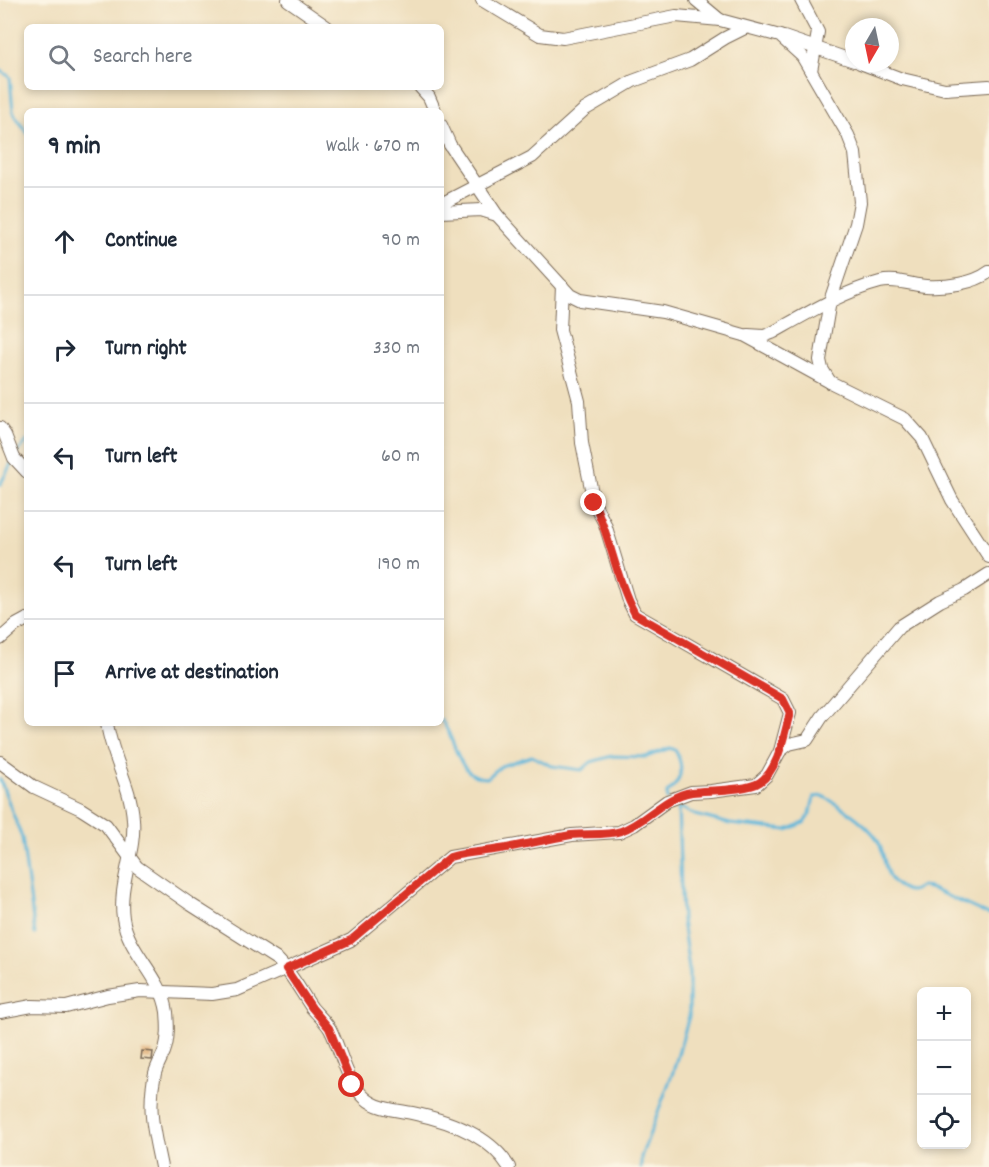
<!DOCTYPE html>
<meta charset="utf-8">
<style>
:root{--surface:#fff;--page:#f2f2f3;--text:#1f2937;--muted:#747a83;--line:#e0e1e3}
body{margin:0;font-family:Dekko,sans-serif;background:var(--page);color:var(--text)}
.controls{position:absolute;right:18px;bottom:18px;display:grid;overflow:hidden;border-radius:9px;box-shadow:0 3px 9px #0003}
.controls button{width:54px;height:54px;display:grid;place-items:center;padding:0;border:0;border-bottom:2px solid var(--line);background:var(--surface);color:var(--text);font:30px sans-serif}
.compass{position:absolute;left:845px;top:18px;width:54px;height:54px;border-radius:50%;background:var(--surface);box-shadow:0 3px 9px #0003;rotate:189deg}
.stop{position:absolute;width:18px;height:18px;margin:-14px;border:4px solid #d93025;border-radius:50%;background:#fff}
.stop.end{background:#d93025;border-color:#fff;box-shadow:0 2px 6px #0008}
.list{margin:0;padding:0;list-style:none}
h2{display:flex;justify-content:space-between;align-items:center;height:78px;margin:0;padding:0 24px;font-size:26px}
h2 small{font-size:20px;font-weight:400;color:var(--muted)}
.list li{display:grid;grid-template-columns:39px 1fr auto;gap:18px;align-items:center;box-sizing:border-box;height:108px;padding:0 24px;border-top:2px solid var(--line)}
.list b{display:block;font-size:22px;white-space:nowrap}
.list em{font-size:20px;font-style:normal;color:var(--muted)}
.icon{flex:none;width:33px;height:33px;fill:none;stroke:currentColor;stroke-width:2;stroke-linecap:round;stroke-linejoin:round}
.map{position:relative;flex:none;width:989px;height:1167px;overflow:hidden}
.search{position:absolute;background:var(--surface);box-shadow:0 3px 9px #0003;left:24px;top:24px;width:420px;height:66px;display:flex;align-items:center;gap:15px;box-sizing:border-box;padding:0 21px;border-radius:9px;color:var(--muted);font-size:22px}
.panel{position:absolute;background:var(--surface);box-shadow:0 3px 9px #0003;left:24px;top:108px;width:420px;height:618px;border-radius:9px}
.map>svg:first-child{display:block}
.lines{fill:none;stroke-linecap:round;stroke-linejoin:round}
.stream{stroke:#5cb6da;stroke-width:3}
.building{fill:#e2b47f}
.street-casing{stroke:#7a6956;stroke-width:14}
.street{stroke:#fff;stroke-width:12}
.route{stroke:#d93025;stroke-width:8}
</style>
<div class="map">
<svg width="989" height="1167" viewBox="0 0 989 1167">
<rect width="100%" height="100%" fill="#fcf5e5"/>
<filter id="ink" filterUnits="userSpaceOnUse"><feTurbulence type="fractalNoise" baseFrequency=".0167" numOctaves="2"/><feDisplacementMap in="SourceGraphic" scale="12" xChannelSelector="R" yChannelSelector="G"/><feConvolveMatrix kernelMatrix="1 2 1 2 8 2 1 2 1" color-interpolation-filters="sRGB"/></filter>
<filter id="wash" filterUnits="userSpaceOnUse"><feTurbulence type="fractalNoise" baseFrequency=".008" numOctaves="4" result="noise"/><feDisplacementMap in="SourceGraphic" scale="24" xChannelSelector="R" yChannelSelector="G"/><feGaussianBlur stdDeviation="1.35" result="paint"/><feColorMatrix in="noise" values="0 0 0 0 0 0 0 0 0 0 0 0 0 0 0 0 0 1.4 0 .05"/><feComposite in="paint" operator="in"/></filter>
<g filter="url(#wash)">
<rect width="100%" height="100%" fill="#efdfbe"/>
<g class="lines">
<g class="stream">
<polyline points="0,70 10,77 13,112 27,133"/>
<polyline points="16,455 27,441"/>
<polyline points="0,485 13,460"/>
<path d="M 441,720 C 457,738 455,778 487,778 L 501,766 L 532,756 L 552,766 L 582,770 L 591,762 L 612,756 L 646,757 L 670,748 L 675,750 C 685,767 682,781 667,793 L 667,799"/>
<polyline points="0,779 22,838 35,934"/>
<path d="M 673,804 L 695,815 L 730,824 L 787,830 L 804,823 L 810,814 L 814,797 L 823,796 C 842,807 861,819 875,836 C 888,852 880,877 901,888 C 909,893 914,891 922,886 L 932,889 L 989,915"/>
<polyline points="641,1167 641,1157 673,1072 689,1016 689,969 682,920 678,806"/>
</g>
</g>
<g id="blocks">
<polygon class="building" points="142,1051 153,1052 152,1060 141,1059"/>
</g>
</g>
<g filter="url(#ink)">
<use href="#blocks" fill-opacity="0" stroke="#7a6956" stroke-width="1.5"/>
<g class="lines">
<defs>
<g id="street">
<polyline points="288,0 327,27"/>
<polyline points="482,0 540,35 563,38 676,16 720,20 780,36 802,56 848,135 855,153 860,202 856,224 830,301 822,348 820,360 822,369 830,382"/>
<polyline points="696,0 720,20"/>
<polyline points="801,0 818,32 811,71"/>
<polyline points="784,37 854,61"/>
<polyline points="860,63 902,79 945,89 989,86"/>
<polyline points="420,87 429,97 435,111"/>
<polyline points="441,125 450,145 497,215"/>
<polyline points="441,204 532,157 584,110 633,81 690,60 725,38 745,28"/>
<polyline points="441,212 481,210 497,215 570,295 580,300 663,312 744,335 830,382 905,419 922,438 952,500 989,557"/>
<polyline points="562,286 560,330 579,401 582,443 594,503 605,524 628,600 635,614 783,699 790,713 780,751"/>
<path d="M 748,335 L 764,336 L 772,333 C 806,314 842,292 880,282 C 895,278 912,285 926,286 C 946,287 973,284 989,272"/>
<polyline points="0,428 5,435 14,458 27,472"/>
<polyline points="0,639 16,625 27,619"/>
<path d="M 107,723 C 111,756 131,785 133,819 C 136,852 118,884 123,918 C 128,953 162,976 167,1012 C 168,1025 169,1039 164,1052 C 161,1059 157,1066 155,1073 C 147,1109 154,1132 161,1167"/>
<path d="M 0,762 L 34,787 L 81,809 L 106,825 L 137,867 L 190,904 L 278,960 C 292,974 301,992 312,1008 C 318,1015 325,1021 330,1029 C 342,1052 345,1080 365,1098 C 377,1109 396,1110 412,1113 C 446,1120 490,1135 509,1167"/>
<polyline points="0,1012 32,1006 66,1007 108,996 140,991 212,994 237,990 351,940 450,857 572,835 619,832 634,825 667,801 691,792 711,791 756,785 767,775 780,751 789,744 807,740 822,717 899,627 940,601 964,590 989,574"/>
</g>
</defs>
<use href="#street" class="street-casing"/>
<use href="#street" class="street"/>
</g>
</g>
<g class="lines" filter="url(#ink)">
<path class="route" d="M 352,1085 L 329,1028 L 312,1008 L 286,969 L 351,940 L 450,857 C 467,852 483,852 500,849 C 524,845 547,839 571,835 C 587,833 606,836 621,831 C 647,822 664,796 692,792 C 708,790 747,791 760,782 C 779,769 784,734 790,713 L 783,699 L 635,614 C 616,579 611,539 594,503"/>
</g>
</svg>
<div class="controls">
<button>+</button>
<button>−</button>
<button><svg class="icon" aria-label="locate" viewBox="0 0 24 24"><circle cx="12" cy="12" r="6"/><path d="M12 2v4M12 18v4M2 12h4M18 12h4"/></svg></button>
</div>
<svg class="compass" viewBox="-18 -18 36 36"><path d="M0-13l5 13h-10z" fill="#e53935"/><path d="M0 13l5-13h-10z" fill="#747a83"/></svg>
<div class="stop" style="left:352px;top:1085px"></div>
<div class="stop end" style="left:594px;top:503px"></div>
<div class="search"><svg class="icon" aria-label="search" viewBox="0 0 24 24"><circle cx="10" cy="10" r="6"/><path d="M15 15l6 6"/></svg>Search here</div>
<section class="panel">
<h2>9 min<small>Walk · 670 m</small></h2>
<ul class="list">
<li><svg class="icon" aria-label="ahead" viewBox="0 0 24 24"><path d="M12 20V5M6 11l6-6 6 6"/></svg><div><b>Continue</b></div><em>90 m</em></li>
<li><svg class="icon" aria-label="right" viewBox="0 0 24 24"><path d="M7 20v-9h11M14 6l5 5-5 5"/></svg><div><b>Turn right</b></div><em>330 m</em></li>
<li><svg class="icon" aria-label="left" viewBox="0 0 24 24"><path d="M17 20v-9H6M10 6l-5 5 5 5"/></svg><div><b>Turn left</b></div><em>60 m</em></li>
<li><svg class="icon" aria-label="left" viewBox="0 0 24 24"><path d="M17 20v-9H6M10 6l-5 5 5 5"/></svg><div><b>Turn left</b></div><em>190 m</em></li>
<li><svg class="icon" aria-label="arrive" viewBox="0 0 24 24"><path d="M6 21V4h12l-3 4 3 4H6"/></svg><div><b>Arrive at destination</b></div></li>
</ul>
</section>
</div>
